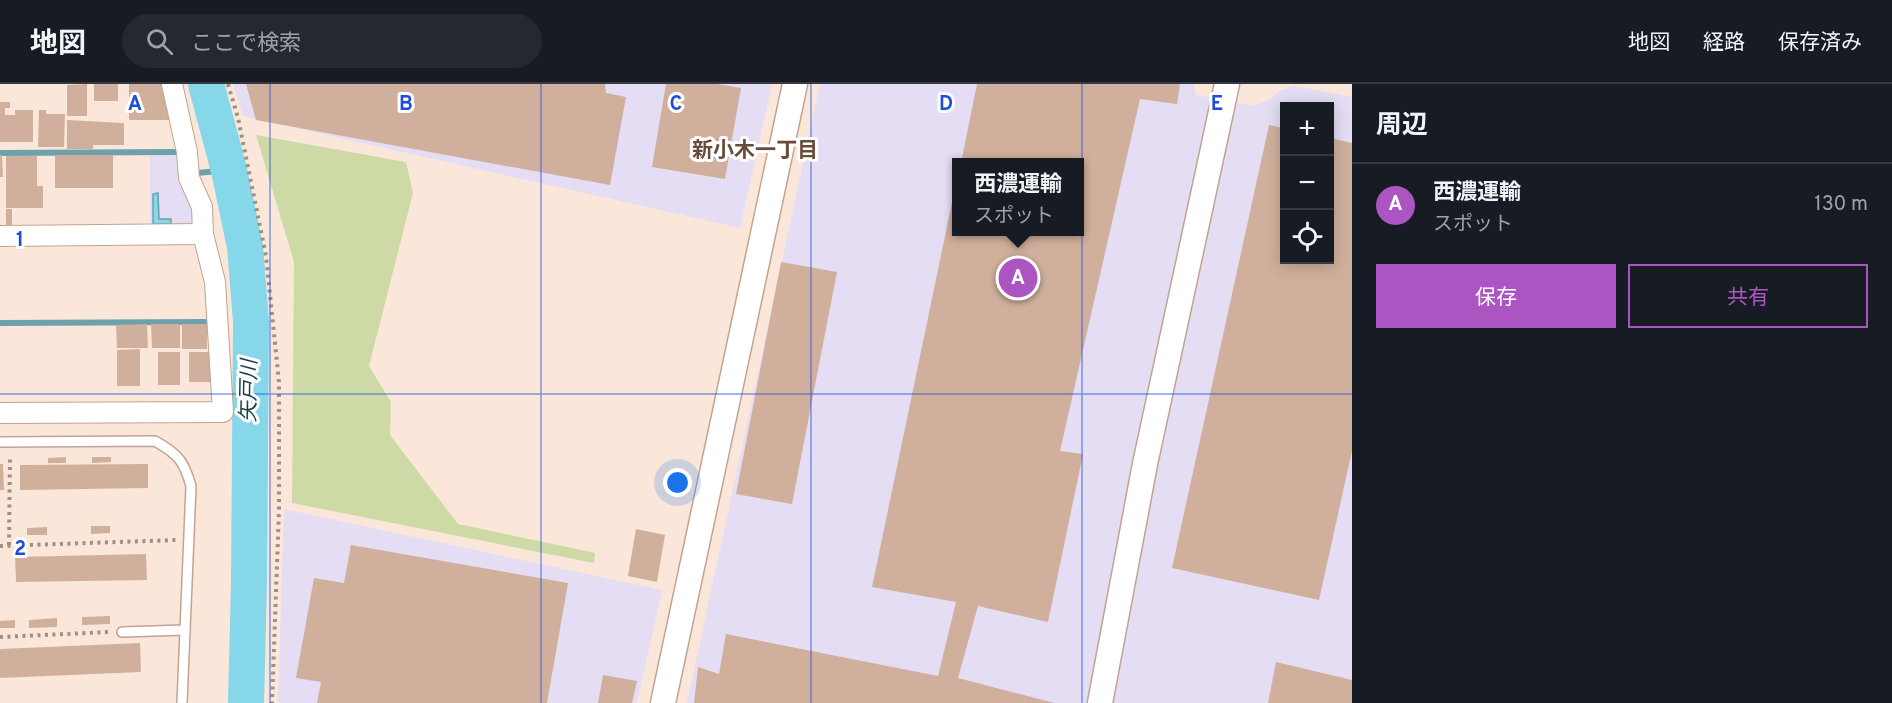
<!DOCTYPE html>
<html lang="ja">
<meta charset="utf-8">
<style>
:root{--surface:#171b24;--page:#242831;--text:#f1f3f6;--muted:#9ea1a6;--line:#363941;--accent:#ab55c3}
body{margin:0;font-family:Overpass,"Noto Sans JP",sans-serif;background:var(--page);color:var(--text)}
.controls{position:absolute;right:18px;top:18px;display:grid;overflow:hidden;border-radius:0px;box-shadow:0 3px 15px #0003}
.controls button{width:54px;height:54px;display:grid;place-items:center;padding:0;border:0;border-bottom:2px solid var(--line);background:var(--surface);color:var(--text);font:30px sans-serif}
.you{position:absolute;left:678px;top:399px;width:21px;height:21px;margin:-15px;border:4px solid #fff;border-radius:50%;background:#1a73e8;box-shadow:0 0 0 9px #1a73e833}
.badge{display:grid;place-items:center;width:39px;height:39px;border-radius:50%;background:var(--accent);color:#fff;font-size:20px;font-weight:700}
.pin{position:absolute;translate:-50% -50%;border:3px solid #fff;box-shadow:0 2px 6px #0006}
.popup{position:absolute;left:952px;top:74px;width:132px;height:78px;box-sizing:border-box;display:grid;place-content:center;border-radius:0px;background:var(--surface);filter:drop-shadow(0 2px 4px #0005);font-size:20px;white-space:nowrap;color:var(--muted)}
.popup b{font-size:22px;color:var(--text)}
.popup::after{content:'';position:absolute;left:50%;top:100%;margin-left:-12px;border:12px solid transparent;border-top-color:var(--surface)}
.list{margin:0;padding:0;list-style:none}
h2{display:flex;justify-content:space-between;align-items:center;height:78px;margin:0;padding:0 24px;font-size:26px}
h2 small{font-size:20px;font-weight:400;color:var(--muted)}
.list li{display:grid;grid-template-columns:39px 1fr auto;gap:18px;align-items:center;box-sizing:border-box;height:84px;padding:0 24px;border-top:2px solid var(--line)}
.list b{display:block;font-size:22px;white-space:nowrap}
.list p{margin:0;font-size:20px;white-space:nowrap;color:var(--muted)}
.list em{font-size:20px;font-style:normal;color:var(--muted)}
.actions{display:flex;gap:12px;padding:18px 24px}
.actions a{flex:1;padding:14px 0;border:2px solid var(--accent);border-radius:0px;text-align:center;font-size:21px;color:var(--accent)}
.actions .main{background:var(--accent);color:#fff}
.icon{flex:none;width:33px;height:33px;fill:none;stroke:currentColor;stroke-width:2;stroke-linecap:round;stroke-linejoin:round}
.map{position:relative;flex:none;width:1352px;height:619px;overflow:hidden}
header{display:flex;align-items:center;gap:36px;box-sizing:border-box;height:84px;padding:0 30px;background:var(--surface);border-bottom:2px solid var(--line)}
header strong{font-size:28px}
nav{display:flex;gap:33px;margin-inline-start:auto;font-size:21px}
.search{width:420px;height:54px;background:var(--page);display:flex;align-items:center;gap:15px;box-sizing:border-box;padding:0 21px;border-radius:33px;color:var(--muted);font-size:22px}
main{display:flex}
aside{flex:1;background:var(--surface)}
.map>svg:first-child{display:block}
.industrial{fill:#e4ddf3;fill-rule:evenodd}
.green{fill:#cedaa6}
.water{fill:#87d7eb;stroke:#6da1ad;stroke-width:1.5}
.lines{fill:none;stroke-linecap:round;stroke-linejoin:round}
.stream{stroke:#6da1ad;stroke-width:6}
.river{stroke:#87d7eb;stroke-width:36}
.building{fill:#d0b09c}
.service-casing{stroke:#c3a390;stroke-width:12}
.minor-casing{stroke:#c3a390;stroke-width:22}
.tertiary-casing{stroke:#c3a390;stroke-width:27}
.path{stroke:#9f8f84;stroke-width:4;stroke-dasharray:3 4.5;stroke-linecap:butt}
.service{stroke:#fff;stroke-width:9}
.minor{stroke:#fff;stroke-width:20}
.tertiary{stroke:#fff;stroke-width:24}
.grid{fill:none;stroke:#1d4ed8;stroke-width:1.5;stroke-opacity:0.55}
.labels{text-anchor:middle;dominant-baseline:central;stroke-width:6;stroke-linejoin:round;paint-order:stroke}
.neighbourhood-label{font-size:21px;font-weight:bold;fill:#684c3a;stroke:#fff}
.water-label{font-size:21px;font-style:italic;fill:#193f48;stroke:#fff}
.grid-label{font-size:20px;text-anchor:middle;font-weight:bold;fill:#1d4ed8;stroke:#fff;stroke-width:6;stroke-linejoin:round;paint-order:stroke}
</style>
<header>
<strong>地図</strong>
<div class="search"><svg class="icon" aria-label="search" viewBox="0 0 24 24"><circle cx="10" cy="10" r="6"/><path d="M15 15l6 6"/></svg>ここで検索</div>
<nav><a>地図</a><a>経路</a><a>保存済み</a></nav>
</header>
<main>
<div class="map">
<svg width="1352" height="619" viewBox="0 0 1352 619">
<rect width="100%" height="100%" fill="#fbe7da"/>
<g class="industrial">
<polygon points="233,0 772,0 740,144 243,32"/>
<path d="M 820,0 L 1194,0 L 1196,11 L 1254,22 L 1270,15 L 1280,6 L 1294,2 L 1352,13 L 1352,619 L 687,619 ZM 1284,22 L 1330,22 L 1330,176 L 1284,176 ZM 956,79 L 1080,79 L 1080,148 L 956,148 Z"/>
<polygon points="150,70 180,70 182,87 195,137 190,142 150,142"/>
<polygon points="284,425 662,506 637,619 278,619"/>
</g>
<polygon class="green" points="256,51 406,78 413,109 369,282 391,318 390,351 458,440 595,469 594,479 292,419 294,178"/>
<polygon class="water" points="158,109 159,135 171,135 171,140 153,140 153,110"/>
<g class="lines">
<g class="stream">
<polyline points="0,69 175,68"/>
<polyline points="197,89 229,86"/>
<polyline points="0,239 205,238"/>
</g>
<polyline class="river" points="206,0 229,86 245,163 251,237 249,499 246,619"/>
</g>
<g class="building">
<polygon points="87,0 87,32 67,32 67,1"/>
<rect x="94" y="0" width="24" height="17"/>
<polygon points="129,0 161,0 173,36 129,36"/>
<polygon points="246,0 605,0 606,9 626,13 610,101 256,36"/>
<polygon points="666,0 717,0 741,4 725,95 652,83"/>
<polygon points="977,0 1180,0 1177,20 1140,15 1060,367 1083,370 1048,538 978,522 958,594 1054,619 694,619 698,583 719,590 726,550 938,592 956,518 872,503 955,104 956,148 1080,148 1080,79 961,79"/>
<polygon points="0,18 10,18 10,24 5,24 5,31 15,31 15,26 33,26 33,58 0,58"/>
<polygon points="39,26 46,26 46,30 65,30 64,63 38,63"/>
<polygon points="67,36 124,39 124,61 93,61 93,65 67,65"/>
<polygon points="1269,41 1284,44 1284,176 1330,176 1330,54 1352,59 1352,367 1319,516 1172,484"/>
<polygon points="0,71 2,71 3,93 0,93"/>
<rect x="55" y="71" width="58" height="33"/>
<polygon points="6,72 37,72 37,102 43,102 43,124 6,124"/>
<rect x="6" y="125" width="6" height="18"/>
<polygon points="781,178 837,188 792,420 736,410"/>
<polygon points="147,240 148,264 117,264 116,241"/>
<polygon points="151,240 180,240 180,264 152,264"/>
<rect x="182" y="240" width="25" height="25"/>
<polygon points="140,265 140,302 117,302 117,266"/>
<rect x="158" y="268" width="22" height="33"/>
<rect x="189" y="268" width="24" height="30"/>
<polygon points="66,373 66,379 48,379 48,374"/>
<polygon points="92,373 111,373 111,378 92,379"/>
<polygon points="0,380 3,380 4,406 0,406"/>
<polygon points="148,380 148,404 20,406 20,381"/>
<polygon points="91,442 110,442 110,449 91,450"/>
<polygon points="47,443 47,451 27,451 27,444"/>
<polygon points="636,445 665,451 657,498 628,492"/>
<polygon points="351,461 568,499 547,619 317,619 321,598 296,594 314,494 344,499"/>
<polygon points="146,470 147,496 16,498 15,473"/>
<polygon points="110,532 110,540 82,541 82,533"/>
<polygon points="57,534 57,543 29,544 29,536"/>
<polygon points="15,536 15,544 0,544 0,537"/>
<polygon points="140,559 141,588 0,594 0,565"/>
<polygon points="1276,578 1352,596 1352,619 1268,619"/>
<polygon points="603,591 637,597 632,619 598,619"/>
</g>
<g class="lines">
<defs>
<g id="service">
<path d="M 0,358 L 155,357 C 178,370 184,377 191,402 L 182,619"/>
<polyline points="122,548 185,546"/>
</g>
<g id="minor">
<polyline points="0,152 203,150"/>
<polyline points="0,329 223,328 215,198 203,150 202,123 189,94 187,68 172,0"/>
</g>
<g id="tertiary">
<polyline points="663,619 795,0"/>
<polyline points="1100,619 1145,380 1227,0"/>
</g>
</defs>
<use href="#service" class="service-casing"/>
<use href="#minor" class="minor-casing"/>
<use href="#tertiary" class="tertiary-casing"/>
<g class="path">
<polyline points="228,0 238,34 266,172 279,298 279,425 272,619"/>
<polyline points="9,461 10,372"/>
<polyline points="0,462 176,456"/>
<polyline points="0,553 109,548"/>
</g>
<use href="#service" class="service"/>
<use href="#minor" class="minor"/>
<use href="#tertiary" class="tertiary"/>
</g>
<path class="grid" d="M 270,0 L 270,619M 541,0 L 541,619M 811,0 L 811,619M 1082,0 L 1082,619M 0,310 L 1352,310"/>
<g class="labels">
<g class="neighbourhood-label">
<text x="755" y="67">新小木一丁目</text>
</g>
<g class="water-label">
<text transform="translate(250 307) rotate(-89)">矢戸川</text>
</g>
</g>
<g class="grid-label">
<text x="135" y="26">A</text>
<text x="406" y="26">B</text>
<text x="676" y="26">C</text>
<text x="946" y="26">D</text>
<text x="1217" y="26">E</text>
<text x="20" y="162">1</text>
<text x="20" y="471">2</text>
</g>
</svg>
<div class="controls">
<button>+</button>
<button>−</button>
<button><svg class="icon" aria-label="locate" viewBox="0 0 24 24"><circle cx="12" cy="12" r="6"/><path d="M12 2v4M12 18v4M2 12h4M18 12h4"/></svg></button>
</div>
<div class="you"></div>
<div class="pin badge" style="left:1018px;top:194px">A</div>
<div class="popup"><b>西濃運輸</b>スポット</div>
</div>
<aside>
<h2>周辺<small></small></h2>
<ul class="list">
<li><span class="badge">A</span><div><b>西濃運輸</b><p>スポット</p></div><em>130 m</em></li>
</ul>
<div class="actions"><a class="main">保存</a><a>共有</a></div>
</aside>
</main>
